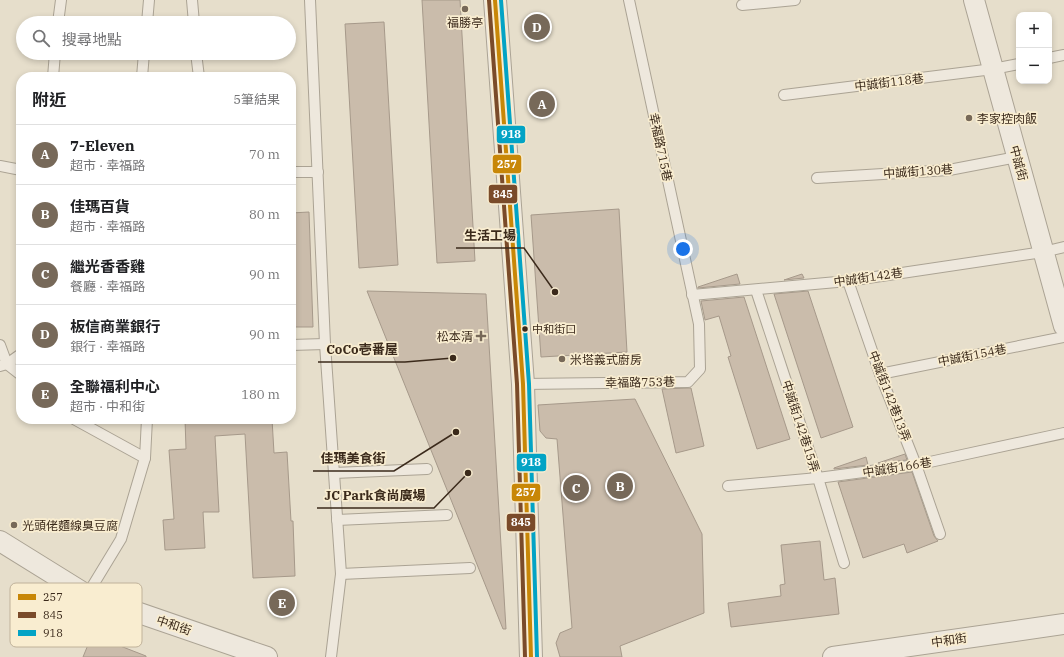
<!DOCTYPE html>
<html lang="zh-TW">
<meta charset="utf-8">
<style>
:root{--surface:#fff;--page:#f2f2f2;--text:#202124;--muted:#757577;--line:#e0e0e0;--accent:#776959}
body{margin:0;font-family:"IBM Plex Serif","Noto Sans TC",serif;background:var(--page);color:var(--text)}
.controls{position:absolute;right:12px;top:12px;display:grid;overflow:hidden;border-radius:8px;box-shadow:0 2px 6px #0003}
.controls button{width:36px;height:36px;display:grid;place-items:center;padding:0;border:0;border-bottom:1px solid var(--line);background:var(--surface);color:var(--text);font:20px sans-serif}
.you{position:absolute;left:683px;top:249px;width:14px;height:14px;margin:-10px;border:3px solid #fff;border-radius:50%;background:#1a73e8;box-shadow:0 0 0 6px #1a73e833}
.badge{display:grid;place-items:center;width:26px;height:26px;border-radius:50%;background:var(--accent);color:#fff;font-size:13px;font-weight:700}
.pin{position:absolute;translate:-50% -50%;border:2px solid #fff;box-shadow:0 1px 4px #0006}
.list{margin:0;padding:0;list-style:none}
h2{display:flex;justify-content:space-between;align-items:center;height:52px;margin:0;padding:0 16px;font-size:17px}
h2 small{font-size:13px;font-weight:400;color:var(--muted)}
.list li{display:grid;grid-template-columns:26px 1fr auto;gap:12px;align-items:center;box-sizing:border-box;height:60px;padding:0 16px;border-top:1px solid var(--line)}
.list b{display:block;font-size:15px;white-space:nowrap}
.list p{margin:0;font-size:13px;white-space:nowrap;color:var(--muted)}
.list em{font-size:13px;font-style:normal;color:var(--muted)}
.icon{flex:none;width:22px;height:22px;fill:none;stroke:currentColor;stroke-width:2;stroke-linecap:round;stroke-linejoin:round}
.map{position:relative;flex:none;width:1064px;height:657px;overflow:hidden}
.search{position:absolute;background:var(--surface);box-shadow:0 2px 6px #0003;left:16px;top:16px;width:280px;height:44px;display:flex;align-items:center;gap:10px;box-sizing:border-box;padding:0 14px;border-radius:22px;color:var(--muted);font-size:15px}
.panel{position:absolute;background:var(--surface);box-shadow:0 2px 6px #0003;left:16px;top:72px;width:280px;height:352px;border-radius:16px}
.map>svg:first-child{display:block}
.building{fill:#cabcab;stroke:#a6998a}
.lines{fill:none;stroke-linecap:round;stroke-linejoin:round}
.service-casing{stroke:#aba394;stroke-width:12}
.minor-casing{stroke:#aba394;stroke-width:22}
.tertiary-casing{stroke:#aba394;stroke-width:24}
.service{stroke:#eee8dd;stroke-width:10}
.minor{stroke:#eee8dd;stroke-width:20}
.tertiary{stroke:#eee8dd;stroke-width:22}
.bus-1-casing{stroke:#f9edd0;stroke-width:7}
.bus-2-casing{stroke:#f9edd0;stroke-width:7}
.bus-3-casing{stroke:#f9edd0;stroke-width:7}
.bus-1{stroke:#c88707;stroke-width:4}
.bus-2{stroke:#7a4b2a;stroke-width:4}
.bus-3{stroke:#03a3c5;stroke-width:4}
.poi-dot{fill:#776959;stroke:#f9edd0;stroke-width:1.5}
.bus-dot{fill:#3b2a1b;stroke:#f9edd0;stroke-width:1.5}
.labels{text-anchor:middle;dominant-baseline:central;stroke-width:3.5;stroke-linejoin:round;paint-order:stroke}
.bus-label{font-size:11px;fill:#3b2a1b;stroke:#f9edd0;text-anchor:start}
.poi-label{font-size:12px;fill:#3b2a1b;stroke:#f9edd0;text-anchor:start}
.street-label{font-size:12px;fill:#3b2a1b;stroke:#f9edd0}
.key{fill:#f9edd0;stroke:#c0b29a;stroke-width:1}
.key-label{font-size:11px;fill:#3b2a1b}
.leader{fill:none;stroke:#3b2a1b;stroke-width:1.5}
.callout-dot{fill:#3b2a1b;stroke:#f9edd0;stroke-width:1.5}
.callout-label{font-size:13px;text-anchor:middle;font-weight:bold;fill:#3b2a1b;stroke:#f9edd0;stroke-width:3.5;stroke-linejoin:round;paint-order:stroke}
.line-badge{stroke:#f9edd0;stroke-width:1.5}
.badge-label{font-size:11px;text-anchor:middle;font-weight:bold;fill:#fff}
</style>
<div class="map">
<svg width="1064" height="657" viewBox="0 0 1064 657">
<rect width="100%" height="100%" fill="#e6decb"/>
<g class="building">
<polygon points="422,0 460,0 475,261 437,263"/>
<polygon points="384,22 398,265 359,268 345,24"/>
<polygon points="619,209 627,352 541,357 531,215"/>
<polygon points="309,212 313,327 291,327 291,213"/>
<polygon points="737,274 740,284 698,288 698,287"/>
<polygon points="802,274 804,278 784,280"/>
<polygon points="367,291 486,294 506,629 503,629"/>
<polygon points="808,291 853,427 821,438 774,294"/>
<polygon points="744,297 790,439 757,449 728,357 731,356 719,316 705,320 701,301"/>
<polygon points="688,388 691,388 704,446 676,453 662,389"/>
<polygon points="635,399 702,534 704,613 620,646 622,657 560,657 556,643 560,633 572,628 557,439 546,438 540,431 538,405"/>
<polygon points="185,419 272,419 274,453 287,452 291,521 293,521 295,576 253,578 245,434 215,436 219,512 203,512 205,548 165,550 163,520 174,519 169,450 186,449"/>
<polygon points="905,454 907,460 878,463"/>
<polygon points="866,457 868,465 834,469 834,468"/>
<polygon points="912,472 934,536 938,541 907,553 904,544 863,558 838,482"/>
<polygon points="820,541 824,580 835,578 839,614 731,627 728,603 781,596 780,585 785,584 781,545"/>
<polygon points="92,635 146,656 146,657 83,657"/>
</g>
<g class="lines">
<defs>
<g id="service">
<polyline points="192,0 194,23"/>
<polyline points="310,0 325,344 341,574 331,657"/>
<polyline points="742,5 795,0"/>
<polyline points="58,23 61,0"/>
<polyline points="147,23 149,0"/>
<polyline points="196,53 199,77"/>
<polyline points="1049,58 1064,55"/>
<polyline points="53,77 55,53"/>
<polyline points="142,77 144,53"/>
<polyline points="784,95 993,69 1019,64"/>
<polyline points="0,166 21,170"/>
<polyline points="291,172 318,172"/>
<polyline points="817,178 949,170 1017,157"/>
<polyline points="848,281 880,374 916,465 940,534"/>
<polyline points="756,290 818,478 844,563"/>
<polyline points="692,295 848,281 1043,252 1064,247"/>
<polyline points="0,345 7,364 21,375"/>
<polyline points="291,345 325,344"/>
<polyline points="0,366 7,364 21,354"/>
<polyline points="880,374 1064,337"/>
<polyline points="523,384 688,382 700,369 699,324 629,0"/>
<polyline points="74,419 145,458"/>
<polyline points="334,473 427,469"/>
<polyline points="728,486 818,478 916,465 1064,433"/>
<polyline points="337,520 447,515"/>
<polyline points="341,574 470,568"/>
<polyline points="87,595 121,539 145,458 147,419"/>
</g>
<g id="minor">
<polyline points="974,0 1064,326"/>
<polyline points="0,541 87,595 267,657"/>
<polyline points="833,657 1064,624"/>
</g>
<polyline id="tertiary" points="495,0 523,384 531,657"/>
</defs>
<use href="#service" class="service-casing"/>
<use href="#minor" class="minor-casing"/>
<use href="#tertiary" class="tertiary-casing"/>
<use href="#service" class="service"/>
<use href="#minor" class="minor"/>
<use href="#tertiary" class="tertiary"/>
<defs>
<polyline id="bus-1" points="495,0 523,384 531,657"/>
<polyline id="bus-2" points="489,0 517,384 525,657"/>
<polyline id="bus-3" points="501,0 529,384 537,657"/>
</defs>
<use href="#bus-1" class="bus-1-casing"/>
<use href="#bus-2" class="bus-2-casing"/>
<use href="#bus-3" class="bus-3-casing"/>
<use href="#bus-1" class="bus-1"/>
<use href="#bus-2" class="bus-2"/>
<use href="#bus-3" class="bus-3"/>
</g>
<g class="poi-dot">
<circle cx="465" cy="9" r="4"/>
<circle cx="969" cy="118" r="4"/>
<path d="M479 330h4v4h4v4h-4v4h-4v-4h-4v-4h4z"/>
<circle cx="562" cy="359" r="4"/>
<circle cx="14" cy="525" r="4"/>
</g>
<circle class="bus-dot" cx="525" cy="329" r="3.5"/>
<g class="labels">
<g class="bus-label">
<text x="532" y="329">中和街口</text>
</g>
<g class="poi-label">
<text x="465" y="22" text-anchor="middle">福勝亭</text>
<text x="977" y="118">李家控肉飯</text>
<text x="473" y="336" text-anchor="end">松本清</text>
<text x="570" y="359">米塔義式廚房</text>
<text x="22" y="525">光頭佬麵線臭豆腐</text>
</g>
<g class="street-label">
<text transform="translate(889 82) rotate(-7)">中誠街118巷</text>
<text transform="translate(661 147) rotate(78)">幸福路715巷</text>
<text transform="translate(1019 163) rotate(75)">中誠街</text>
<text transform="translate(918 171) rotate(-4)">中誠街130巷</text>
<text transform="translate(868 277) rotate(-8)">中誠街142巷</text>
<text transform="translate(972 355) rotate(-11)">中誠街154巷</text>
<text transform="translate(640 382) rotate(-1)">幸福路753巷</text>
<text transform="translate(890 396) rotate(69)">中誠街142巷13弄</text>
<text transform="translate(801 426) rotate(72)">中誠街142巷15弄</text>
<text transform="translate(897 467) rotate(-9)">中誠街166巷</text>
<text transform="translate(174 625) rotate(19)">中和街</text>
<text transform="translate(949 640) rotate(-8)">中和街</text>
</g>
</g>
<rect x="10" y="583" width="132" height="64" rx="6" class="key"/>
<rect x="18" y="594" width="18" height="6" fill="#c88707"/>
<rect x="18" y="612" width="18" height="6" fill="#7a4b2a"/>
<rect x="18" y="630" width="18" height="6" fill="#03a3c5"/>
<g class="key-label">
<text x="43" y="601">257</text>
<text x="43" y="619">845</text>
<text x="43" y="637">918</text>
</g>
<path class="leader" d="M555 292L524 248H456M453 358L405 362H318M456 432L394 471H313M468 473L434 508H317"/>
<g class="callout-dot">
<circle cx="555" cy="292" r="4"/>
<circle cx="453" cy="358" r="4"/>
<circle cx="456" cy="432" r="4"/>
<circle cx="468" cy="473" r="4"/>
</g>
<g class="callout-label">
<text x="490" y="240">生活工場</text>
<text x="362" y="354">CoCo壱番屋</text>
<text x="353" y="463">佳瑪美食街</text>
<text x="375" y="500">JC Park食尚廣場</text>
</g>
<g class="line-badge">
<rect x="496" y="125" width="30" height="19" rx="4" fill="#03a3c5"/>
<rect x="492" y="154" width="30" height="20" rx="4" fill="#c88707"/>
<rect x="488" y="184" width="30" height="20" rx="4" fill="#7a4b2a"/>
<rect x="516" y="453" width="31" height="19" rx="4" fill="#03a3c5"/>
<rect x="511" y="483" width="30" height="19" rx="4" fill="#c88707"/>
<rect x="506" y="513" width="30" height="19" rx="4" fill="#7a4b2a"/>
</g>
<g class="badge-label">
<text x="511" y="138">918</text>
<text x="507" y="168">257</text>
<text x="503" y="198">845</text>
<text x="531" y="466">918</text>
<text x="526" y="496">257</text>
<text x="521" y="526">845</text>
</g>
</svg>
<div class="controls">
<button>+</button>
<button>−</button>
</div>
<div class="you"></div>
<div class="pin badge" style="left:542px;top:104px">A</div>
<div class="pin badge" style="left:620px;top:486px">B</div>
<div class="pin badge" style="left:576px;top:488px">C</div>
<div class="pin badge" style="left:537px;top:27px">D</div>
<div class="pin badge" style="left:282px;top:603px">E</div>
<div class="search"><svg class="icon" aria-label="search" viewBox="0 0 24 24"><circle cx="10" cy="10" r="6"/><path d="M15 15l6 6"/></svg>搜尋地點</div>
<section class="panel">
<h2>附近<small>5筆結果</small></h2>
<ul class="list">
<li><span class="badge">A</span><div><b>7-Eleven</b><p>超市 · 幸福路</p></div><em>70 m</em></li>
<li><span class="badge">B</span><div><b>佳瑪百貨</b><p>超市 · 幸福路</p></div><em>80 m</em></li>
<li><span class="badge">C</span><div><b>繼光香香雞</b><p>餐廳 · 幸福路</p></div><em>90 m</em></li>
<li><span class="badge">D</span><div><b>板信商業銀行</b><p>銀行 · 幸福路</p></div><em>90 m</em></li>
<li><span class="badge">E</span><div><b>全聯福利中心</b><p>超市 · 中和街</p></div><em>180 m</em></li>
</ul>
</section>
</div>
